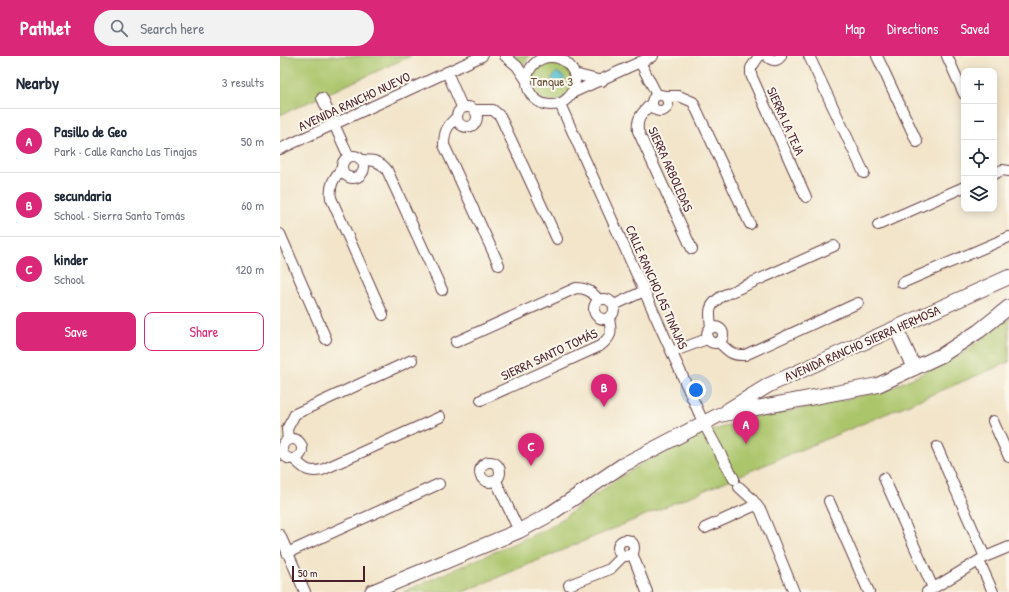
<!DOCTYPE html>
<meta charset="utf-8">
<style>
:root{--surface:#fff;--page:#f2f2f3;--text:#1f2937;--muted:#747a83;--line:#e0e1e3;--accent:#db2777}
body{margin:0;font-family:"Patrick Hand",sans-serif;background:var(--page);color:var(--text)}
.controls{position:absolute;right:12px;top:12px;display:grid;overflow:hidden;border-radius:8px;box-shadow:0 2px 10px #0003}
.controls button{width:36px;height:36px;display:grid;place-items:center;padding:0;border:0;border-bottom:1px solid var(--line);background:var(--surface);color:var(--text);font:20px sans-serif}
.scale{position:absolute;left:12px;bottom:10px;width:73px;box-sizing:border-box;padding-left:4px;border:2px solid #4a1f2b;border-top:0;font-size:11px;line-height:14px;white-space:nowrap;color:#4a1f2b;-webkit-text-stroke:3px #fbf7ec;paint-order:stroke}
.you{position:absolute;left:416px;top:334px;width:14px;height:14px;margin:-10px;border:3px solid #fff;border-radius:50%;background:#1a73e8;box-shadow:0 0 0 6px #1a73e833}
.badge{display:grid;place-items:center;width:26px;height:26px;border-radius:50%;background:var(--accent);color:#fff;font-size:13px;font-weight:700}
.pin{position:absolute;translate:-50% -33px;filter:drop-shadow(0 1px 2px #0008)}
.pin::after{content:'';position:absolute;top:21px;width:14px;height:12px;background:inherit;clip-path:polygon(0 0,100% 0,50% 100%)}
.list{margin:0;padding:0;list-style:none}
h2{display:flex;justify-content:space-between;align-items:center;height:52px;margin:0;padding:0 16px;font-size:17px}
h2 small{font-size:13px;font-weight:400;color:var(--muted)}
.list li{display:grid;grid-template-columns:26px 1fr auto;gap:12px;align-items:center;box-sizing:border-box;height:64px;padding:0 16px;border-top:1px solid var(--line)}
.list b{display:block;font-size:15px;white-space:nowrap}
.list p{margin:0;font-size:13px;white-space:nowrap;color:var(--muted)}
.list em{font-size:13px;font-style:normal;color:var(--muted)}
.actions{display:flex;gap:8px;padding:12px 16px}
.actions a{flex:1;padding:9px 0;border:1px solid var(--accent);border-radius:8px;text-align:center;font-size:14px;color:var(--accent)}
.actions .main{background:var(--accent);color:#fff}
.icon{flex:none;width:22px;height:22px;fill:none;stroke:currentColor;stroke-width:2;stroke-linecap:round;stroke-linejoin:round}
.map{position:relative;flex:none;width:729px;height:536px;overflow:hidden}
header{display:flex;align-items:center;gap:24px;box-sizing:border-box;height:56px;padding:0 20px;background:var(--accent);color:#fff}
header strong{font-size:19px}
nav{display:flex;gap:22px;margin-inline-start:auto;font-size:14px}
.search{width:280px;height:36px;background:var(--page);display:flex;align-items:center;gap:10px;box-sizing:border-box;padding:0 14px;border-radius:22px;color:var(--muted);font-size:15px}
main{display:flex}
aside{flex:1;background:var(--surface)}
.map>svg:first-child{display:block}
.green{fill:#abc56b;stroke:#7a724b}
.water{fill:#54bfd0;stroke:#4f6f7e}
.lines{fill:none;stroke-linecap:round;stroke-linejoin:round}
.street-casing{stroke:#633d43;stroke-width:12}
.secondary-casing{stroke:#633d43;stroke-width:16}
.street{stroke:#fff;stroke-width:10}
.secondary{stroke:#fff;stroke-width:14}
.labels{text-anchor:middle;dominant-baseline:central;stroke-width:4;stroke-linejoin:round;paint-order:stroke}
.park-label{font-size:13px;fill:#67513e;stroke:#fbf7ec}
.street-label{font-size:13px;fill:#4a1f2b;stroke:#fbf7ec}
</style>
<header>
<strong>Pathlet</strong>
<div class="search"><svg class="icon" aria-label="search" viewBox="0 0 24 24"><circle cx="10" cy="10" r="6"/><path d="M15 15l6 6"/></svg>Search here</div>
<nav><a>Map</a><a>Directions</a><a>Saved</a></nav>
</header>
<main>
<aside>
<h2>Nearby<small>3 results</small></h2>
<ul class="list">
<li><span class="badge">A</span><div><b>Pasillo de Geo</b><p>Park · Calle Rancho Las Tinajas</p></div><em>50 m</em></li>
<li><span class="badge">B</span><div><b>secundaria</b><p>School · Sierra Santo Tomás</p></div><em>60 m</em></li>
<li><span class="badge">C</span><div><b>kinder</b><p>School</p></div><em>120 m</em></li>
</ul>
<div class="actions"><a class="main">Save</a><a>Share</a></div>
</aside>
<div class="map">
<svg width="729" height="536" viewBox="0 0 729 536">
<rect width="100%" height="100%" fill="#fbf7ec"/>
<filter id="ink" filterUnits="userSpaceOnUse"><feTurbulence type="fractalNoise" baseFrequency=".025" numOctaves="2"/><feDisplacementMap in="SourceGraphic" scale="8" xChannelSelector="R" yChannelSelector="G"/><feConvolveMatrix kernelMatrix="1 2 1 2 8 2 1 2 1" color-interpolation-filters="sRGB"/></filter>
<filter id="wash" filterUnits="userSpaceOnUse"><feTurbulence type="fractalNoise" baseFrequency=".012" numOctaves="4" result="noise"/><feDisplacementMap in="SourceGraphic" scale="16" xChannelSelector="R" yChannelSelector="G"/><feGaussianBlur stdDeviation="0.9" result="paint"/><feColorMatrix in="noise" values="0 0 0 0 0 0 0 0 0 0 0 0 0 0 0 0 0 1.4 0 .05"/><feComposite in="paint" operator="in"/></filter>
<g filter="url(#wash)">
<rect width="100%" height="100%" fill="#f2e5ca"/>
<g class="green">
<polygon points="0,0 131,0 0,59"/>
<polygon points="234,0 249,0 244,10"/>
<circle cx="272" cy="25" r="21"/>
<polygon points="729,262 729,306 183,536 123,536 269,472 342,420 374,400 420,376 438,373 468,362 536,350 607,334 679,300"/>
</g>
<polygon class="water" points="277,16 285,22 279,29 271,23"/>
</g>
<g filter="url(#ink)">
<g class="lines">
<defs>
<g id="street">
<polyline points="225,0 237,10 247,25"/>
<polyline points="479,0 471,12 471,19 526,141"/>
<path d="M 487,0 C 491,5 497,6 501,0"/>
<polyline points="529,0 584,117"/>
<polyline points="597,0 637,86"/>
<polyline points="667,0 684,38"/>
<circle cx="271" cy="25" r="24"/>
<polyline points="360,6 377,39"/>
<polyline points="167,16 182,51"/>
<polyline points="294,18 322,25"/>
<polyline points="292,37 373,0"/>
<circle cx="380" cy="47" r="8"/>
<polyline points="386,40 399,40 413,46 470,168"/>
<polyline points="42,42 69,101"/>
<path d="M 372,47 C 363,56 356,62 358,75 L 412,193"/>
<polyline points="280,48 424,368 454,423"/>
<circle cx="187" cy="61" r="10"/>
<polyline points="195,54 213,54 220,60 277,183"/>
<path d="M 176,62 C 167,70 164,76 164,89 L 219,209"/>
<polyline points="0,93 202,0"/>
<circle cx="73" cy="111" r="11"/>
<path d="M 82,104 C 93,104 100,105 107,114 L 162,234"/>
<path d="M 62,112 C 54,122 49,129 51,142 L 103,259"/>
<polyline points="714,118 722,114 729,115"/>
<polyline points="598,169 684,131"/>
<polyline points="0,178 46,283"/>
<polyline points="622,227 729,181"/>
<circle cx="324" cy="253" r="10"/>
<polyline points="334,249 364,235"/>
<circle cx="435" cy="279" r="8"/>
<path d="M 431,271 C 429,254 428,250 442,240 L 554,190"/>
<path d="M 176,286 L 296,232 C 307,232 312,236 319,244"/>
<path d="M 439,286 C 448,295 452,300 465,299 L 578,247"/>
<polyline points="392,296 427,283"/>
<path d="M 201,344 L 320,290 C 332,280 332,277 329,263"/>
<polyline points="713,365 729,401"/>
<circle cx="12" cy="393" r="10"/>
<polyline points="8,384 7,373 15,358 132,304"/>
<polyline points="657,391 705,501"/>
<path d="M 14,403 C 25,413 27,417 42,414 L 160,361"/>
<circle cx="210" cy="416" r="10"/>
<polyline points="604,422 653,532"/>
<polyline points="216,425 239,475"/>
<polyline points="459,431 472,443 481,455 514,536"/>
<polyline points="549,445 589,536"/>
<polyline points="425,472 476,449"/>
<polyline points="0,479 25,536"/>
<circle cx="346" cy="492" r="8"/>
<polyline points="7,497 159,428"/>
<polyline points="352,497 367,536"/>
<polyline points="699,505 713,536"/>
<polyline points="289,529 330,513 343,500"/>
<polyline points="647,536 705,501 729,491"/>
</g>
<g id="secondary">
<polyline points="616,272 634,312"/>
<polyline points="448,354 489,329 729,221"/>
<polyline points="92,536 239,475 267,460 343,409 439,359 598,329 662,299 699,275 729,251"/>
</g>
</defs>
<use href="#street" class="street-casing"/>
<use href="#secondary" class="secondary-casing"/>
<use href="#street" class="street"/>
<use href="#secondary" class="secondary"/>
</g>
</g>
<g class="labels">
<g class="park-label">
<text x="272" y="25">Tanque 3</text>
</g>
<g class="street-label">
<text transform="translate(74 45) rotate(-25)">AVENIDA RANCHO NUEVO</text>
<text transform="translate(506 65) rotate(66)">SIERRA LA TEJA</text>
<text transform="translate(391 113) rotate(66)">SIERRA ARBOLEDAS</text>
<text transform="translate(377 231) rotate(66)">CALLE RANCHO LAS TINAJAS</text>
<text transform="translate(582 287) rotate(-24)">AVENIDA RANCHO SIERRA HERMOSA</text>
<text transform="translate(269 298) rotate(-25)">SIERRA SANTO TOMÁS</text>
</g>
</g>
</svg>
<div class="controls">
<button>+</button>
<button>−</button>
<button><svg class="icon" aria-label="locate" viewBox="0 0 24 24"><circle cx="12" cy="12" r="6"/><path d="M12 2v4M12 18v4M2 12h4M18 12h4"/></svg></button>
<button><svg class="icon" aria-label="layers" viewBox="0 0 24 24"><path d="M12 4l9 5-9 5-9-5zM3 14l9 5 9-5"/></svg></button>
</div>
<div class="scale">50 m</div>
<div class="you"></div>
<div class="pin badge" style="left:466px;top:388px">A</div>
<div class="pin badge" style="left:324px;top:351px">B</div>
<div class="pin badge" style="left:251px;top:410px">C</div>
</div>
</main>
